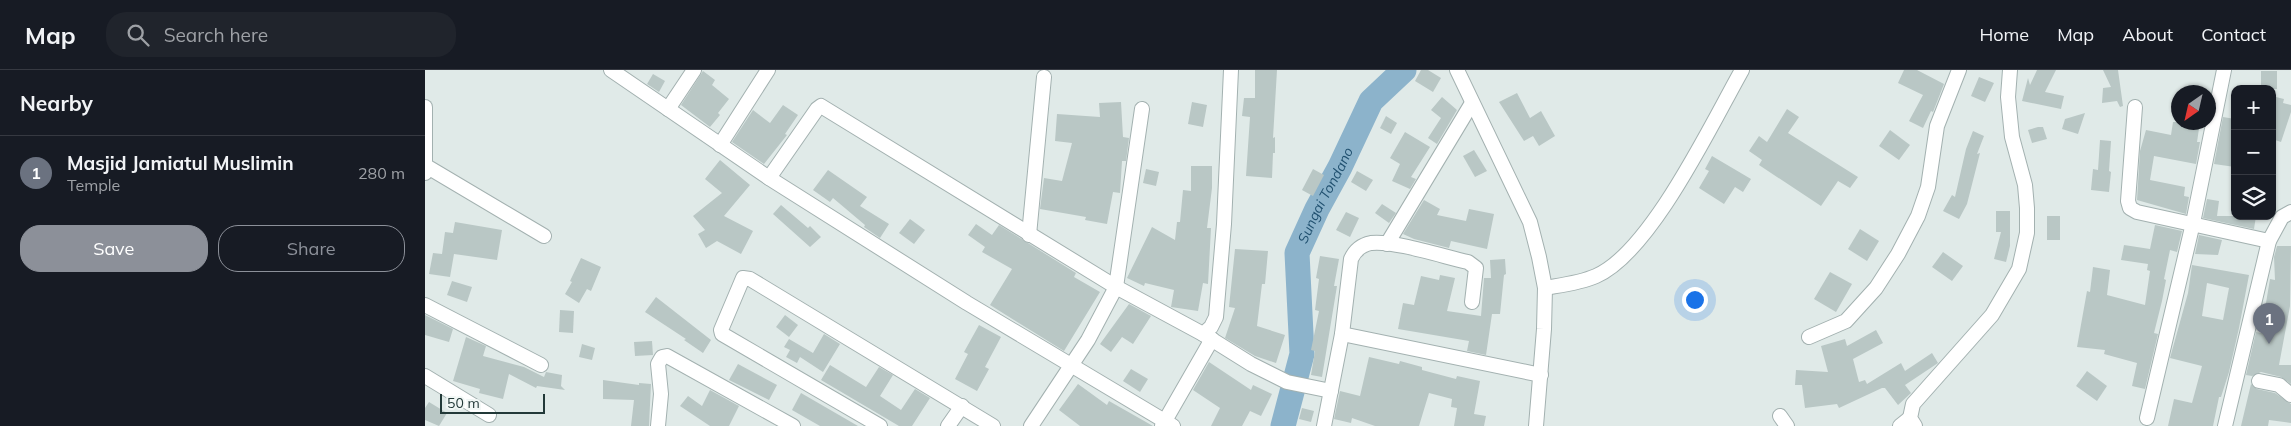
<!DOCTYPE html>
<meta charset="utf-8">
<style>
:root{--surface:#171b24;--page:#20242c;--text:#f1f3f6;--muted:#9ea1a6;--line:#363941;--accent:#8c9099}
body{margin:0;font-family:Mulish,sans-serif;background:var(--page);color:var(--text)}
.controls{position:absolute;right:15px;top:15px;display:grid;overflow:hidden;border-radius:10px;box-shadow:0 1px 4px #0004}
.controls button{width:45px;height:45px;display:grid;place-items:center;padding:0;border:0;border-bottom:1px solid var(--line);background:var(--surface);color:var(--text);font:25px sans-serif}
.compass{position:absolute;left:1746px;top:15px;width:45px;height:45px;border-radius:50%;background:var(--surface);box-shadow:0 1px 4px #0004;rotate:214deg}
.scale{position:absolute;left:15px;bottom:12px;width:105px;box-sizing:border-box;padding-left:5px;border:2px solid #223938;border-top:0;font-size:14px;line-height:18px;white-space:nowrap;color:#223938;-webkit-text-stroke:4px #f1f7f5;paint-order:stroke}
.you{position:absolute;left:1269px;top:229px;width:18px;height:18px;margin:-12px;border:4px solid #fff;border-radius:50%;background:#1a73e8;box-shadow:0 0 0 8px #1a73e833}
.badge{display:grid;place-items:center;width:32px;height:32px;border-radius:50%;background:var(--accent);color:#fff;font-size:16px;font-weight:700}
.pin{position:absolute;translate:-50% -41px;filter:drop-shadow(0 1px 2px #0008)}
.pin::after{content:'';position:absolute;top:26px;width:18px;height:15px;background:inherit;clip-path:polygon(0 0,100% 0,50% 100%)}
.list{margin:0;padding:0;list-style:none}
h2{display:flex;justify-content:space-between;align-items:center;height:65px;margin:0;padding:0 20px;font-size:21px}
h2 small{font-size:16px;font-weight:400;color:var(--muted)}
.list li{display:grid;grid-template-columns:32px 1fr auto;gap:15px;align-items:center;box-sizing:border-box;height:75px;padding:0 20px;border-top:1px solid var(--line)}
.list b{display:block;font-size:19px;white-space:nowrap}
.list p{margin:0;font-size:16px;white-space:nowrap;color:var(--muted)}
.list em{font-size:16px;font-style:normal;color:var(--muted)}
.actions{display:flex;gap:10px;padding:15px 20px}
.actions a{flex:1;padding:11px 0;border:1px solid var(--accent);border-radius:20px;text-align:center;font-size:18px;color:var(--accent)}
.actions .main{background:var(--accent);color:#fff}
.icon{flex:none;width:28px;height:28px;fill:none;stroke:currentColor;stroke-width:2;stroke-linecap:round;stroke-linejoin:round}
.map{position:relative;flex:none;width:1866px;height:356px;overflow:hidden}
header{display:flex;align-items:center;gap:30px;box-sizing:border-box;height:70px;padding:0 25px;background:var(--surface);border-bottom:1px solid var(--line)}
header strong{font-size:24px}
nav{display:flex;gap:28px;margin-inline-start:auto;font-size:18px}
.search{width:350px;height:45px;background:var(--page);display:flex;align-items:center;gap:12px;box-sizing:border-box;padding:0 18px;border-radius:20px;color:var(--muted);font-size:19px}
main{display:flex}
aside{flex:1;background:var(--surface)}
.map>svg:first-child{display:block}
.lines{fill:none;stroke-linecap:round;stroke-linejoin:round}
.river{stroke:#8cb3cb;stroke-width:25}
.building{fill:#b9c7c5;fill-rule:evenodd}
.minor-casing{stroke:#a3b1b0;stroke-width:16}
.minor{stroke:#fff;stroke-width:14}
.labels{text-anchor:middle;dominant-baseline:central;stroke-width:5;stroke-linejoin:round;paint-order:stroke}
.water-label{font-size:14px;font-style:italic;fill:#215170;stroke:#f1f7f5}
</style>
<header>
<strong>Map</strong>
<div class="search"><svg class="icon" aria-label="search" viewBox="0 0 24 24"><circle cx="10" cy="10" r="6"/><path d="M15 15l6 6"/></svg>Search here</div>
<nav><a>Home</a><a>Map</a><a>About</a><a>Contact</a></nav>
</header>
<main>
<aside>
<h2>Nearby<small></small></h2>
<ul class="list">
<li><span class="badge" style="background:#6b7280">1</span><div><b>Masjid Jamiatul Muslimin</b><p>Temple</p></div><em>280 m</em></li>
</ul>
<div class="actions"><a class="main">Save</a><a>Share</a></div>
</aside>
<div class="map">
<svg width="1866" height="356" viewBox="0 0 1866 356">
<rect width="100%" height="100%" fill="#e0eae8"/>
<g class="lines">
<path class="river" id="s1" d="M 858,356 L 877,284 L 872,183 L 892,139 L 915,97 L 946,31 L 979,0"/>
</g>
<g class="building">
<polygon points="830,0 852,0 848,68 850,67 850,83 848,83 847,108 821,106 825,47 817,46 819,28 830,28"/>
<polygon points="996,0 1003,0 1016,8 1008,22 990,11"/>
<polygon points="1479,0 1492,0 1519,14 1508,42 1506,41 1498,58 1484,51 1498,25 1473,13"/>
<polygon points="1612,0 1631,0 1620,22 1639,26 1636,39 1597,31 1603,8 1605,15"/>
<polygon points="1678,0 1693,0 1698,36 1695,37 1692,31 1677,33 1678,18 1686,17"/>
<polygon points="278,1 290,10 287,15 304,29 293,43 295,45 285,57 256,35"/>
<rect x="1836" y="1" width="16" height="18"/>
<polygon points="228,4 240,11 234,22 222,14"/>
<polygon points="1554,7 1569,13 1560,32 1546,26"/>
<polygon points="1092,23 1105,48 1116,41 1130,66 1114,76 1108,66 1099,71 1074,32"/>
<polygon points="1847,26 1859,29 1858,33 1866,35 1866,42 1856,72 1847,69"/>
<polygon points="1017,27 1032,40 1012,74 1003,68 1016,48 1006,40"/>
<polygon points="696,32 698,67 704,68 701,91 697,91 695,123 688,122 682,154 660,150 661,147 615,139 619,108 637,111 647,73 630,71 632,44 675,47 674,33"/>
<polygon points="767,32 782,35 778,57 763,54"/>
<polygon points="358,35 373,45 360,64 362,65 339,94 307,72 328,40 345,53"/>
<polygon points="1362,39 1374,47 1363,63 1433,107 1425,118 1413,111 1396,136 1334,95 1337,90 1324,81 1334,66 1342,72"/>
<polygon points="1660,43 1653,64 1637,59 1640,49"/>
<polygon points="961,46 972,53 966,64 955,58"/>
<polygon points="1798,47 1810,49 1810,97 1789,94"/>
<polygon points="1748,52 1775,52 1772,72 1775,72 1771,94 1729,86 1725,110 1760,117 1759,126 1764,127 1761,144 1712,130 1715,81 1721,60 1746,65"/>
<polygon points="1613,57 1618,57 1622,69 1607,73 1603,60"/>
<polygon points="1465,60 1485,75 1474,90 1454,76"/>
<polygon points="1548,61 1559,66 1552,84 1555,83 1542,134 1534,149 1518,141 1527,125 1530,127 1541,79"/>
<polygon points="980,62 1005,77 986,107 991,109 985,119 967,111 975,94 965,88"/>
<polygon points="1675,70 1686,71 1684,101 1686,102 1684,122 1666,120 1668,99 1673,100"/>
<polygon points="1049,80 1062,101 1050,107 1038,86"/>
<polygon points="1287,86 1326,109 1318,122 1310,117 1299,134 1274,118 1284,101 1280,99"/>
<polygon points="295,90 325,115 299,146 328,161 316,184 292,171 281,178 273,164 280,160 268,146 297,123 280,109"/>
<polygon points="766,96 787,96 787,118 782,158 786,158 783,214 778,213 773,241 746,237 749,220 720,213 719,216 702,208 727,157 750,170 752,152 755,152 758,120 766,121"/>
<polygon points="721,99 734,102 731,116 718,113"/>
<polygon points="888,99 899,105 888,126 877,120"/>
<polygon points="403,100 442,127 435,136 464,154 455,168 439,157 440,155 408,128 405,132 388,120"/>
<polygon points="932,101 948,110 941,121 926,112"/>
<polygon points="1782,129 1794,131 1792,146 1831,146 1829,159 1778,148"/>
<polygon points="999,130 1015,139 1012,145 1041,151 1044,139 1069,144 1062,179 1026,171 1024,178 989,169 978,164"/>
<polygon points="957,134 971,143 964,153 950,143"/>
<polygon points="356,135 383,158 385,156 396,167 385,177 348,144"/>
<polygon points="1571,141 1585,141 1585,176 1581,192 1569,189 1576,162 1571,162"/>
<polygon points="921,142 934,148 925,167 911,160"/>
<rect x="1622" y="146" width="13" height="24"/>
<polygon points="485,149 500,160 489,174 474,163"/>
<polygon points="30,152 77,160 72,190 29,184 25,207 4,204 8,183 17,184 20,162 28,163"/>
<polygon points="551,154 567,165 574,155 651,203 649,207 675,222 639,281 565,235 587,199 557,182 560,177 543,165"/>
<polygon points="1730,155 1757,161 1752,182 1745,180 1739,209 1741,210 1737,231 1729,263 1733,264 1720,319 1707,316 1712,293 1679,284 1680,280 1652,277 1662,221 1665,222 1668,197 1685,200 1682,225 1720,235 1725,201 1722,200 1723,194 1696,190 1699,175 1725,179"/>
<polygon points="1435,159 1454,171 1442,191 1423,179"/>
<polygon points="1774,165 1797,170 1793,185 1770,184"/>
<polygon points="1852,176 1866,176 1865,236 1854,295 1866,295 1866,314 1856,307 1836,302 1827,306 1821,305 1831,262 1836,263 1845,209 1850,210 1849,187"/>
<polygon points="810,179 843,181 840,214 837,214 832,256 860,265 851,293 830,286 800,268 810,238 804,237"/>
<polygon points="1518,182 1538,196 1527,211 1507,197"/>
<polygon points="895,186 914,189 909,216 912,216 897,307 886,305 890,281 886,280 894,241 890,240 894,209 891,208"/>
<polygon points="156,188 176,197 166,221 162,219 154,233 140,224 147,212 145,211"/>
<polygon points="1080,189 1081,204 1079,205 1075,244 1067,244 1061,285 1042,281 1044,271 973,259 978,233 989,235 996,206 1014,210 1015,205 1030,208 1022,241 1056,246 1059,208 1066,208 1065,190"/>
<path d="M 1767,195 L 1824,205 L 1814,258 L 1804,302 L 1796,327 L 1794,327 L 1788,356 L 1743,356 L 1749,329 L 1767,333 L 1777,296 L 1745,288 L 1763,223 ZM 1782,213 L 1804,218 L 1798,250 L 1777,246 Z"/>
<polygon points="1405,202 1427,214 1411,242 1389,229"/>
<polygon points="27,211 47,217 42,232 22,225"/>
<polygon points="231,227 286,270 278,283 259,270 261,269 220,242"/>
<polygon points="704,234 726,246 708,274 697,267 686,282 675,274"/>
<polygon points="135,240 149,241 148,263 134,262"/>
<polygon points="0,245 28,259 24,272 0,265"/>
<polygon points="360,245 373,255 364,267 351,257"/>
<polygon points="554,255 576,267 560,297 564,299 552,321 530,309 543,284 539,282"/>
<polygon points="1451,260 1458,273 1428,289 1434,312 1440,310 1442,314 1476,293 1480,301 1507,283 1513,293 1480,315 1486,323 1473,335 1460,318 1457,318 1414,338 1412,334 1380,338 1377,315 1370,315 1371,300 1403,302 1396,276 1420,269 1422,276"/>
<polygon points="399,264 415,274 398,302 375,287 372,293 361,287 365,280 359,277 364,269 388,283"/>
<polygon points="41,267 61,276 58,286 99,297 119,307 121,302 137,305 136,316 140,320 112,316 111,318 84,304 78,329 54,323 55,319 28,311"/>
<polygon points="227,271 228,285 210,286 209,272"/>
<polygon points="157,274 170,278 167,290 154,287"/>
<polygon points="944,287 974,294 975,291 997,297 997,300 1031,309 1032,306 1055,311 1049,344 1061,346 1059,356 1029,356 1032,338 1026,337 1027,329 1004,323 994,356 950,356 927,348 926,353 909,349 915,321 935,326"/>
<polygon points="784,292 826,320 828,315 847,324 836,346 825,341 817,356 786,356 795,338 768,320"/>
<polygon points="313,294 352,315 344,330 304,310"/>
<polygon points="405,295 441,317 454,297 468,305 455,326 476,340 490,319 505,328 487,356 474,356 396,310"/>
<polygon points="706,299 723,309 715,322 698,311"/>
<polygon points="1662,301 1682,316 1672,331 1651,316"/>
<polygon points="178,310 214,315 214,313 226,314 224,356 206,356 209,330 178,329"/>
<polygon points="653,314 682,335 684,331 728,356 655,356 634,340"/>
<polygon points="1826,314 1832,319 1850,323 1866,334 1866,353 1844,350 1843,356 1816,356"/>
<polygon points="285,320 314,336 304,356 285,356 255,336 263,326 277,336"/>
<polygon points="376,323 433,356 395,356 367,340"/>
<polygon points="4,332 22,343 14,356 0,350 0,338"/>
<polygon points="877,338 889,341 886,352 874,349"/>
</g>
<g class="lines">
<defs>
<g id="minor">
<polyline points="186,0 344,108 542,233 748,356"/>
<polyline points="1032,0 1105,152 1114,187 1120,218 1119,259 1111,356"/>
<polyline points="0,37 0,103"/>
<polyline points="1710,37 1703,131 1705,138 1712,142 1844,171"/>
<polyline points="243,39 269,0"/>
<polyline points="295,75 343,0"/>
<polyline points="1,96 119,166"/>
<polyline points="344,108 392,39 396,36 691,217 717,39"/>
<polyline points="604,165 619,7"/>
<polyline points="962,174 1047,33"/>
<path d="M 1120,218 C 1137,215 1155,213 1171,206 C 1226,182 1287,53 1317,0"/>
<polyline points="0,235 116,295"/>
<polyline points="778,264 826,294 862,312 906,321"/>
<polyline points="917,264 1116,305"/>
<polyline points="1384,267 1421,251 1451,218 1473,184 1493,146 1503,117 1512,56 1534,0"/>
<polyline points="0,306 64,345"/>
<polyline points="1834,311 1854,315 1866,325"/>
<polyline points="1355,346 1362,356"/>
<polyline points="1722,348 1768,153 1799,0"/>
<polyline points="233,356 236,324 233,294 237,287 242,286 368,356"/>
<polyline points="455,356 297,264 296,260 318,208 325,209 568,356"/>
<polyline points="523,356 537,336"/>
<polyline points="606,356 663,270 691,217 778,264 786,257 791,247 799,154 806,0"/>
<polyline points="737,356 787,269"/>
<path d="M 899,356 L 917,264 L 926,189 C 930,180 936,175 946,173 C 968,170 1020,187 1043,192 L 1051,198 L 1047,232"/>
<polyline points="1475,356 1485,348"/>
<polyline points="1490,356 1485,348 1488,334 1567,245 1594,199 1602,163 1602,138 1600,115 1587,67 1583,27 1585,0"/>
<polyline points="1800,356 1844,171 1857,147 1866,142"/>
</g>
</defs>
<use href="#minor" class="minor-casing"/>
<use href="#minor" class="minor"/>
</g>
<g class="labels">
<g class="water-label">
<text stroke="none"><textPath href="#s1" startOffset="240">Sungai Tondano</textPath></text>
</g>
</g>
</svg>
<div class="controls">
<button>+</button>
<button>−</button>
<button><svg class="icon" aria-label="layers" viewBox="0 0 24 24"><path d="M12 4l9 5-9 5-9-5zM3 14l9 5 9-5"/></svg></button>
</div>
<svg class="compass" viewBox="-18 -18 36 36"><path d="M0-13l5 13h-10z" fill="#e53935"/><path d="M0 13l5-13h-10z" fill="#9ea1a6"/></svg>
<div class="scale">50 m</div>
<div class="you"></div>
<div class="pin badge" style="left:1844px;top:274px;background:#6b7280">1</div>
</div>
</main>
